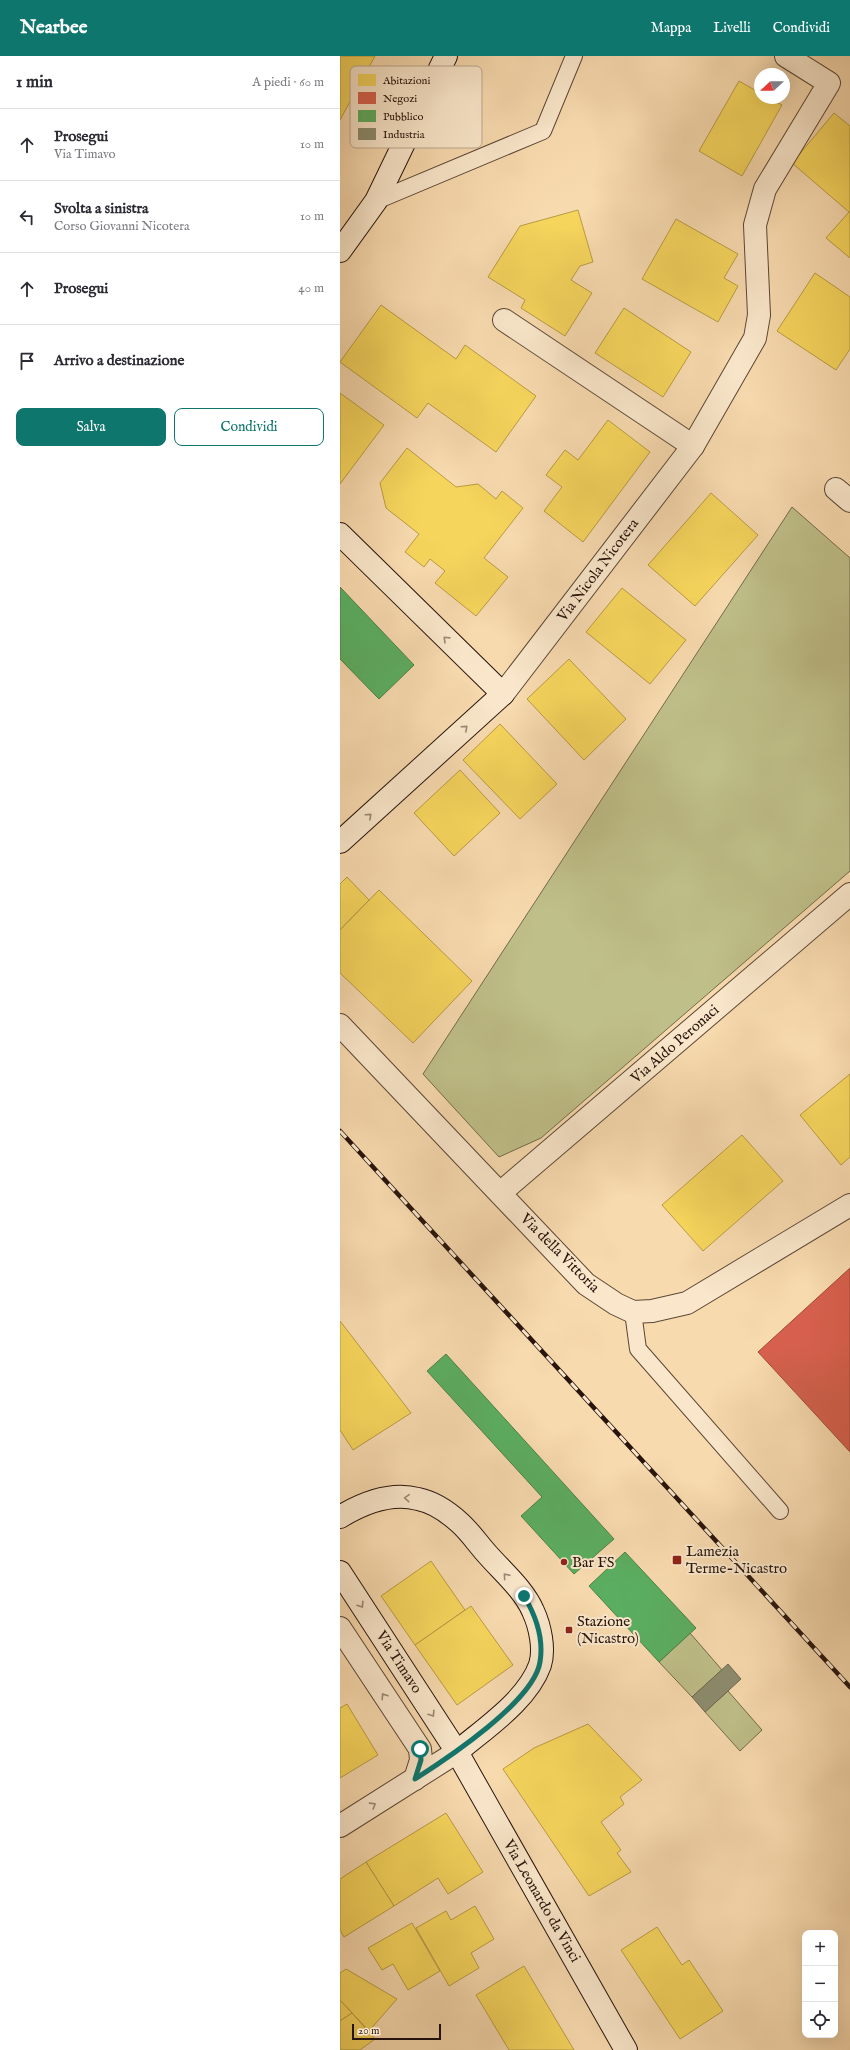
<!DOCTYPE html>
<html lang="it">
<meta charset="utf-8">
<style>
:root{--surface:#fff;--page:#f7f7f7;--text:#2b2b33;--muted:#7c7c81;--line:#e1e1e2;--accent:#0f766e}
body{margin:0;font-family:"IM FELL English",serif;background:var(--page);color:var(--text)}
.controls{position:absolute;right:12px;bottom:12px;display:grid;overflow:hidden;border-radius:8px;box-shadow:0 4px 16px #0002}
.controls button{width:36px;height:36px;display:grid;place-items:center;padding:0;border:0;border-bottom:1px solid var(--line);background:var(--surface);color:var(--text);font:20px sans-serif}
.compass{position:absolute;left:414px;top:12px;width:36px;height:36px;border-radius:50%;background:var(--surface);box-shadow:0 4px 16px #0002;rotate:248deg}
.scale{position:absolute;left:12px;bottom:10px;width:89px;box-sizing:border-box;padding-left:4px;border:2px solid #27140c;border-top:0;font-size:11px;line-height:14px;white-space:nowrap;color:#27140c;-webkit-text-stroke:3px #fae7cb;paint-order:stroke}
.stop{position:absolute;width:12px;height:12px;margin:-9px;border:3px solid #0f766e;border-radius:50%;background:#fff}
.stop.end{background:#0f766e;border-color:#fff;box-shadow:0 1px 4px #0008}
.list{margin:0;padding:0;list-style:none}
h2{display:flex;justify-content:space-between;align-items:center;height:52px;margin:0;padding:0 16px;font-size:17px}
h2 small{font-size:13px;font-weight:400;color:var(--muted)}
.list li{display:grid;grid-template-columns:26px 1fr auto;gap:12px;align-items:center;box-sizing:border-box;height:72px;padding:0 16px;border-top:1px solid var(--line)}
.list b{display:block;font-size:15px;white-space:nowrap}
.list p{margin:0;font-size:13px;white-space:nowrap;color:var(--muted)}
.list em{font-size:13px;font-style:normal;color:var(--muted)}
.actions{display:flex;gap:8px;padding:12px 16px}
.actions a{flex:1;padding:9px 0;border:1px solid var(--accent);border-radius:8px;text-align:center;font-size:14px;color:var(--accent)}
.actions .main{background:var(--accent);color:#fff}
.icon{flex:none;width:22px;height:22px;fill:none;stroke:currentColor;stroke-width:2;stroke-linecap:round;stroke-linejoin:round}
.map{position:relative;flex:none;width:510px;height:1994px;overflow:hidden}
header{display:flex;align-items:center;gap:24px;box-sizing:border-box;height:56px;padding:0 20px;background:var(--accent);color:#fff}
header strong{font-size:19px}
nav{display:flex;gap:22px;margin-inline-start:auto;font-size:14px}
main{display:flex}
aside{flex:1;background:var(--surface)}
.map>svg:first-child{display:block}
.green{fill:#bfbf89;stroke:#736a4a}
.homes{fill:#f6d55c;stroke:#b89b44}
.shops{fill:#d6604d;stroke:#a2493a}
.public{fill:#5aae61;stroke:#4b8048}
.industry{fill:#8c8c6e;stroke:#6e6851}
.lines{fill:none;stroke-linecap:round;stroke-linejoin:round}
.lane-casing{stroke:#5b4635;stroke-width:18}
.street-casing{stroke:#5b4635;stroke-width:24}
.secondary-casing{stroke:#27140c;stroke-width:24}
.lane{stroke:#fae7cb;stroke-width:16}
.street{stroke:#fae7cb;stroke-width:22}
.secondary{stroke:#fae7cb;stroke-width:22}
.rail-casing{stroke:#27140c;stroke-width:4.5}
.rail{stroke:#fae7cb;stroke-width:3;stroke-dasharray:9;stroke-linecap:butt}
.oneway{stroke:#9b8875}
.route{stroke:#0f766e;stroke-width:5}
.poi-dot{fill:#8f2418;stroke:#fae7cb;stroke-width:1.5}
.labels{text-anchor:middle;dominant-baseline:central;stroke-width:4;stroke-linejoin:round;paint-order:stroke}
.street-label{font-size:15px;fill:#27140c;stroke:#fae7cb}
.poi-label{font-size:15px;fill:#27140c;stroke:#fae7cb;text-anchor:start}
.key{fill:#fae7cb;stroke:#bba892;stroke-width:1}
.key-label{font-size:11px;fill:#27140c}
</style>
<header>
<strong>Nearbee</strong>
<nav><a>Mappa</a><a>Livelli</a><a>Condividi</a></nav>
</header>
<main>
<aside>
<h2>1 min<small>A piedi · 60 m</small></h2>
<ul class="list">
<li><svg class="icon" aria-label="ahead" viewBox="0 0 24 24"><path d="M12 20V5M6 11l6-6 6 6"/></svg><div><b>Prosegui</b><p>Via Timavo</p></div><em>10 m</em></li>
<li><svg class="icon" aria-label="left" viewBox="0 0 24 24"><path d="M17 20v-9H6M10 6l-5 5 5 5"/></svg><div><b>Svolta a sinistra</b><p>Corso Giovanni Nicotera</p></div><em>10 m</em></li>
<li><svg class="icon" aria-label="ahead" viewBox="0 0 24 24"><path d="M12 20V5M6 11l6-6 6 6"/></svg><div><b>Prosegui</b></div><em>40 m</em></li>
<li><svg class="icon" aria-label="arrive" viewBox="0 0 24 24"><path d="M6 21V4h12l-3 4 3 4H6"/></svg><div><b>Arrivo a destinazione</b></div></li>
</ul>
<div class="actions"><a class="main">Salva</a><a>Condividi</a></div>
</aside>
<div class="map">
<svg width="510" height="1994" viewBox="0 0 510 1994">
<rect width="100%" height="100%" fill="#f8daaf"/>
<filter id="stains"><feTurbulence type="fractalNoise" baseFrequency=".005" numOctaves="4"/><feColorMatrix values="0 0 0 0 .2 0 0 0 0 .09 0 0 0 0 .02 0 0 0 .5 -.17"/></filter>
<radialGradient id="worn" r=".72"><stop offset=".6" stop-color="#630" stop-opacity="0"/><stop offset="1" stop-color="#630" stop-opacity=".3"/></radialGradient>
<g class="green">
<polygon points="452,451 510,502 510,815 201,1082 159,1101 83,1018"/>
<polygon points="350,1577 382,1614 352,1641 319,1606"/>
<polygon points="388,1635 422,1674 400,1695 365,1656"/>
</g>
<g class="homes">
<polygon points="0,0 35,0 0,64"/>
<polygon points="399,25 420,37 420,42 429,42 442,49 402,120 359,95"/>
<polygon points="494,57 510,70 510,202 486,182 509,156 452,107"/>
<polygon points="238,154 253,206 240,210 231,224 252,237 225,280 181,252 185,244 148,221 180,170"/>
<polygon points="336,163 398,198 384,222 398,230 378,266 302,223"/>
<polygon points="475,217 510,241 510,293 496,314 437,275"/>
<polygon points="41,249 116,303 125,289 196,340 156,396 88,347 77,362 0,306"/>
<polygon points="284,252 351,296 323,341 255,297"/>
<polygon points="0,337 44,369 0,428"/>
<polygon points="268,364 310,396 243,486 204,455 222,431 206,419 225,394 238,404"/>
<polygon points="67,392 116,431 138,428 156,443 162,435 183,452 144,502 168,521 136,560 95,527 105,515 90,503 84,511 65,496 79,478 46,452 40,427"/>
<polygon points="371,437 418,479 355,550 308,509"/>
<polygon points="282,532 346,584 310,628 246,576"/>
<polygon points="229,603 286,663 244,704 187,643"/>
<polygon points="160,668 217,728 180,763 123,704"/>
<polygon points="120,714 160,757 114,800 74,757"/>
<polygon points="7,821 29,844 0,874 0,828"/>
<polygon points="39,834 132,925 73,987 0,917 0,874"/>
<polygon points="510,1018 510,1101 501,1109 460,1059"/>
<polygon points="402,1079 443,1125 363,1195 322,1149"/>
<polygon points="0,1265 71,1357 13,1394 0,1374"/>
<polygon points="91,1505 125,1554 75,1589 41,1540"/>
<polygon points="131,1550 173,1609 117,1649 75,1589"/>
<polygon points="7,1648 38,1699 0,1722 0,1652"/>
<polygon points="248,1668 302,1724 280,1741 284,1748 261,1766 281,1794 277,1797 291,1816 249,1840 163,1713 194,1692"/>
<polygon points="106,1757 143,1816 108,1838 98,1822 54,1850 26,1806"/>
<polygon points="26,1806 54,1850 4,1881 0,1874 0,1823"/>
<polygon points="135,1850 154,1883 131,1897 139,1912 109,1930 76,1872 106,1855 111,1864"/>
<polygon points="72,1867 100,1915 68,1934 53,1908 42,1914 28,1892"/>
<polygon points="317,1871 342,1909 349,1904 383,1955 340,1983 281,1894"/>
<polygon points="184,1910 234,1994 169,1994 136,1939"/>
<polygon points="6,1913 57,1943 29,1975 0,1944 0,1917"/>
<polygon points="0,1944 12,1957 0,1965"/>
<polygon points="12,1957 35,1983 20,1994 0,1994 0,1965"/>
</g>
<polygon class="shops" points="510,1212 510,1396 418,1296"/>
<g class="public">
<polygon points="0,531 74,609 39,643 0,603"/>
<polygon points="106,1298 274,1483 234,1518 181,1460 202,1441 87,1315"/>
<polygon points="285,1496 356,1572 319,1606 249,1530"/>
</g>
<polygon class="industry" points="388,1608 401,1623 365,1656 352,1641"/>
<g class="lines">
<defs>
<g id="lane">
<polyline points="36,145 203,75 234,0"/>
<polyline points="293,1256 298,1293 440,1455"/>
</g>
<g id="street">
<polyline points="164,264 353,390"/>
<polyline points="496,433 510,445"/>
<polyline points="163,638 353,390 415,282 419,259 415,169 425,133 489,27 446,0"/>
<polyline points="0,969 246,1228 276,1248 293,1256 312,1255 347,1247 510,1149"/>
<polyline points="160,1137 510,838"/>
<polyline points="0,1572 80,1693 81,1704 75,1723"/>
<polyline points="0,1770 117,1696"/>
</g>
<g id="secondary">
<polyline points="0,195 36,145 106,0"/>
<polyline points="0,478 163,638 0,786"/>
<path d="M 0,1461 C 23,1447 51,1436 78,1443 C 93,1446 108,1456 120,1467 C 130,1476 138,1488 148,1499 C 163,1516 184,1534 193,1555 C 200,1570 205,1593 200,1609 C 187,1645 145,1672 117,1696"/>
<polyline points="0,1516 117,1696 286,1994"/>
</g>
</defs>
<use href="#lane" class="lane-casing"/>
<use href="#street" class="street-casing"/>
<use href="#secondary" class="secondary-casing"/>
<use href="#lane" class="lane"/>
<use href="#street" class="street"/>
<use href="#secondary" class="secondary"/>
<defs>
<polyline id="rail" points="0,1075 510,1631"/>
</defs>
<use href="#rail" class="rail-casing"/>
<use href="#rail" class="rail"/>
</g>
<defs><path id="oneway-chevron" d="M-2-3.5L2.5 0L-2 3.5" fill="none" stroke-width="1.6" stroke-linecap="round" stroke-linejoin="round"/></defs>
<g class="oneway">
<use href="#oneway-chevron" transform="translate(106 583) rotate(-136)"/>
<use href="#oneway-chevron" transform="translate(125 672) rotate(-42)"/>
<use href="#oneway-chevron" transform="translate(29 760) rotate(-42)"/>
<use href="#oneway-chevron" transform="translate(67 1442) rotate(-176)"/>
<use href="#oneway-chevron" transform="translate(166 1520) rotate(-131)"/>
<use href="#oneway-chevron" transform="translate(21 1549) rotate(57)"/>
<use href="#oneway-chevron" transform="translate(44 1640) rotate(-123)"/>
<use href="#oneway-chevron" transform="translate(92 1658) rotate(57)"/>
<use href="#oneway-chevron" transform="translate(33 1749) rotate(-32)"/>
</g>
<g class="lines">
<path class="route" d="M 80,1693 L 81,1704 L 75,1723 C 108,1702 194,1645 200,1606 C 204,1582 196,1560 184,1540"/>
</g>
<g class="poi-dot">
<rect x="332" y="1499" width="10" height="10" rx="2"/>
<circle cx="224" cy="1506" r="4"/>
<rect x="225" y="1570" width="8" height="8" rx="2"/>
</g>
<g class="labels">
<g class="street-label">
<text transform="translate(258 514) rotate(-53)">Via Nicola Nicotera</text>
<text transform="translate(335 988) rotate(-41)">Via Aldo Peronaci</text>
<text transform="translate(220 1197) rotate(45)">Via della Vittoria</text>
<text transform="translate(59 1606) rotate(57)">Via Timavo</text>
<text transform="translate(202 1845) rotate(60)">Via Leonardo da Vinci</text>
</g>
<g class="poi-label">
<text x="346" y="1495">Lamezia<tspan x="346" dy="17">Terme-Nicastro</tspan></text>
<text x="232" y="1506">Bar FS</text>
<text x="237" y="1565">Stazione<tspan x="237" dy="17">(Nicastro)</tspan></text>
</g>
</g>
<rect x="10" y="10" width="132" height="82" rx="6" class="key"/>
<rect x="18" y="18" width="18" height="12" fill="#f6d55c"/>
<rect x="18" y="36" width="18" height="12" fill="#d6604d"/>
<rect x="18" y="54" width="18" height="12" fill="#5aae61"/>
<rect x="18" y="72" width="18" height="12" fill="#8c8c6e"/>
<g class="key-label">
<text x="43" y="28">Abitazioni</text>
<text x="43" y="46">Negozi</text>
<text x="43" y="64">Pubblico</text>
<text x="43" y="82">Industria</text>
</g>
<rect width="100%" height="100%" filter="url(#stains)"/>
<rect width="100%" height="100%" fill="url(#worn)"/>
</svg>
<div class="controls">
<button>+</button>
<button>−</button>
<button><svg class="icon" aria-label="locate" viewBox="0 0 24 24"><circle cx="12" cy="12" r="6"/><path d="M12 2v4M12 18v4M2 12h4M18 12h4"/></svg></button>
</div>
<svg class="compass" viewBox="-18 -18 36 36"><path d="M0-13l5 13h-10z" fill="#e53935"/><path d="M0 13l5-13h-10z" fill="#7c7c81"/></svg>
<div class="scale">20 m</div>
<div class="stop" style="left:80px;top:1693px"></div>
<div class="stop end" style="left:184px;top:1540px"></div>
</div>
</main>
